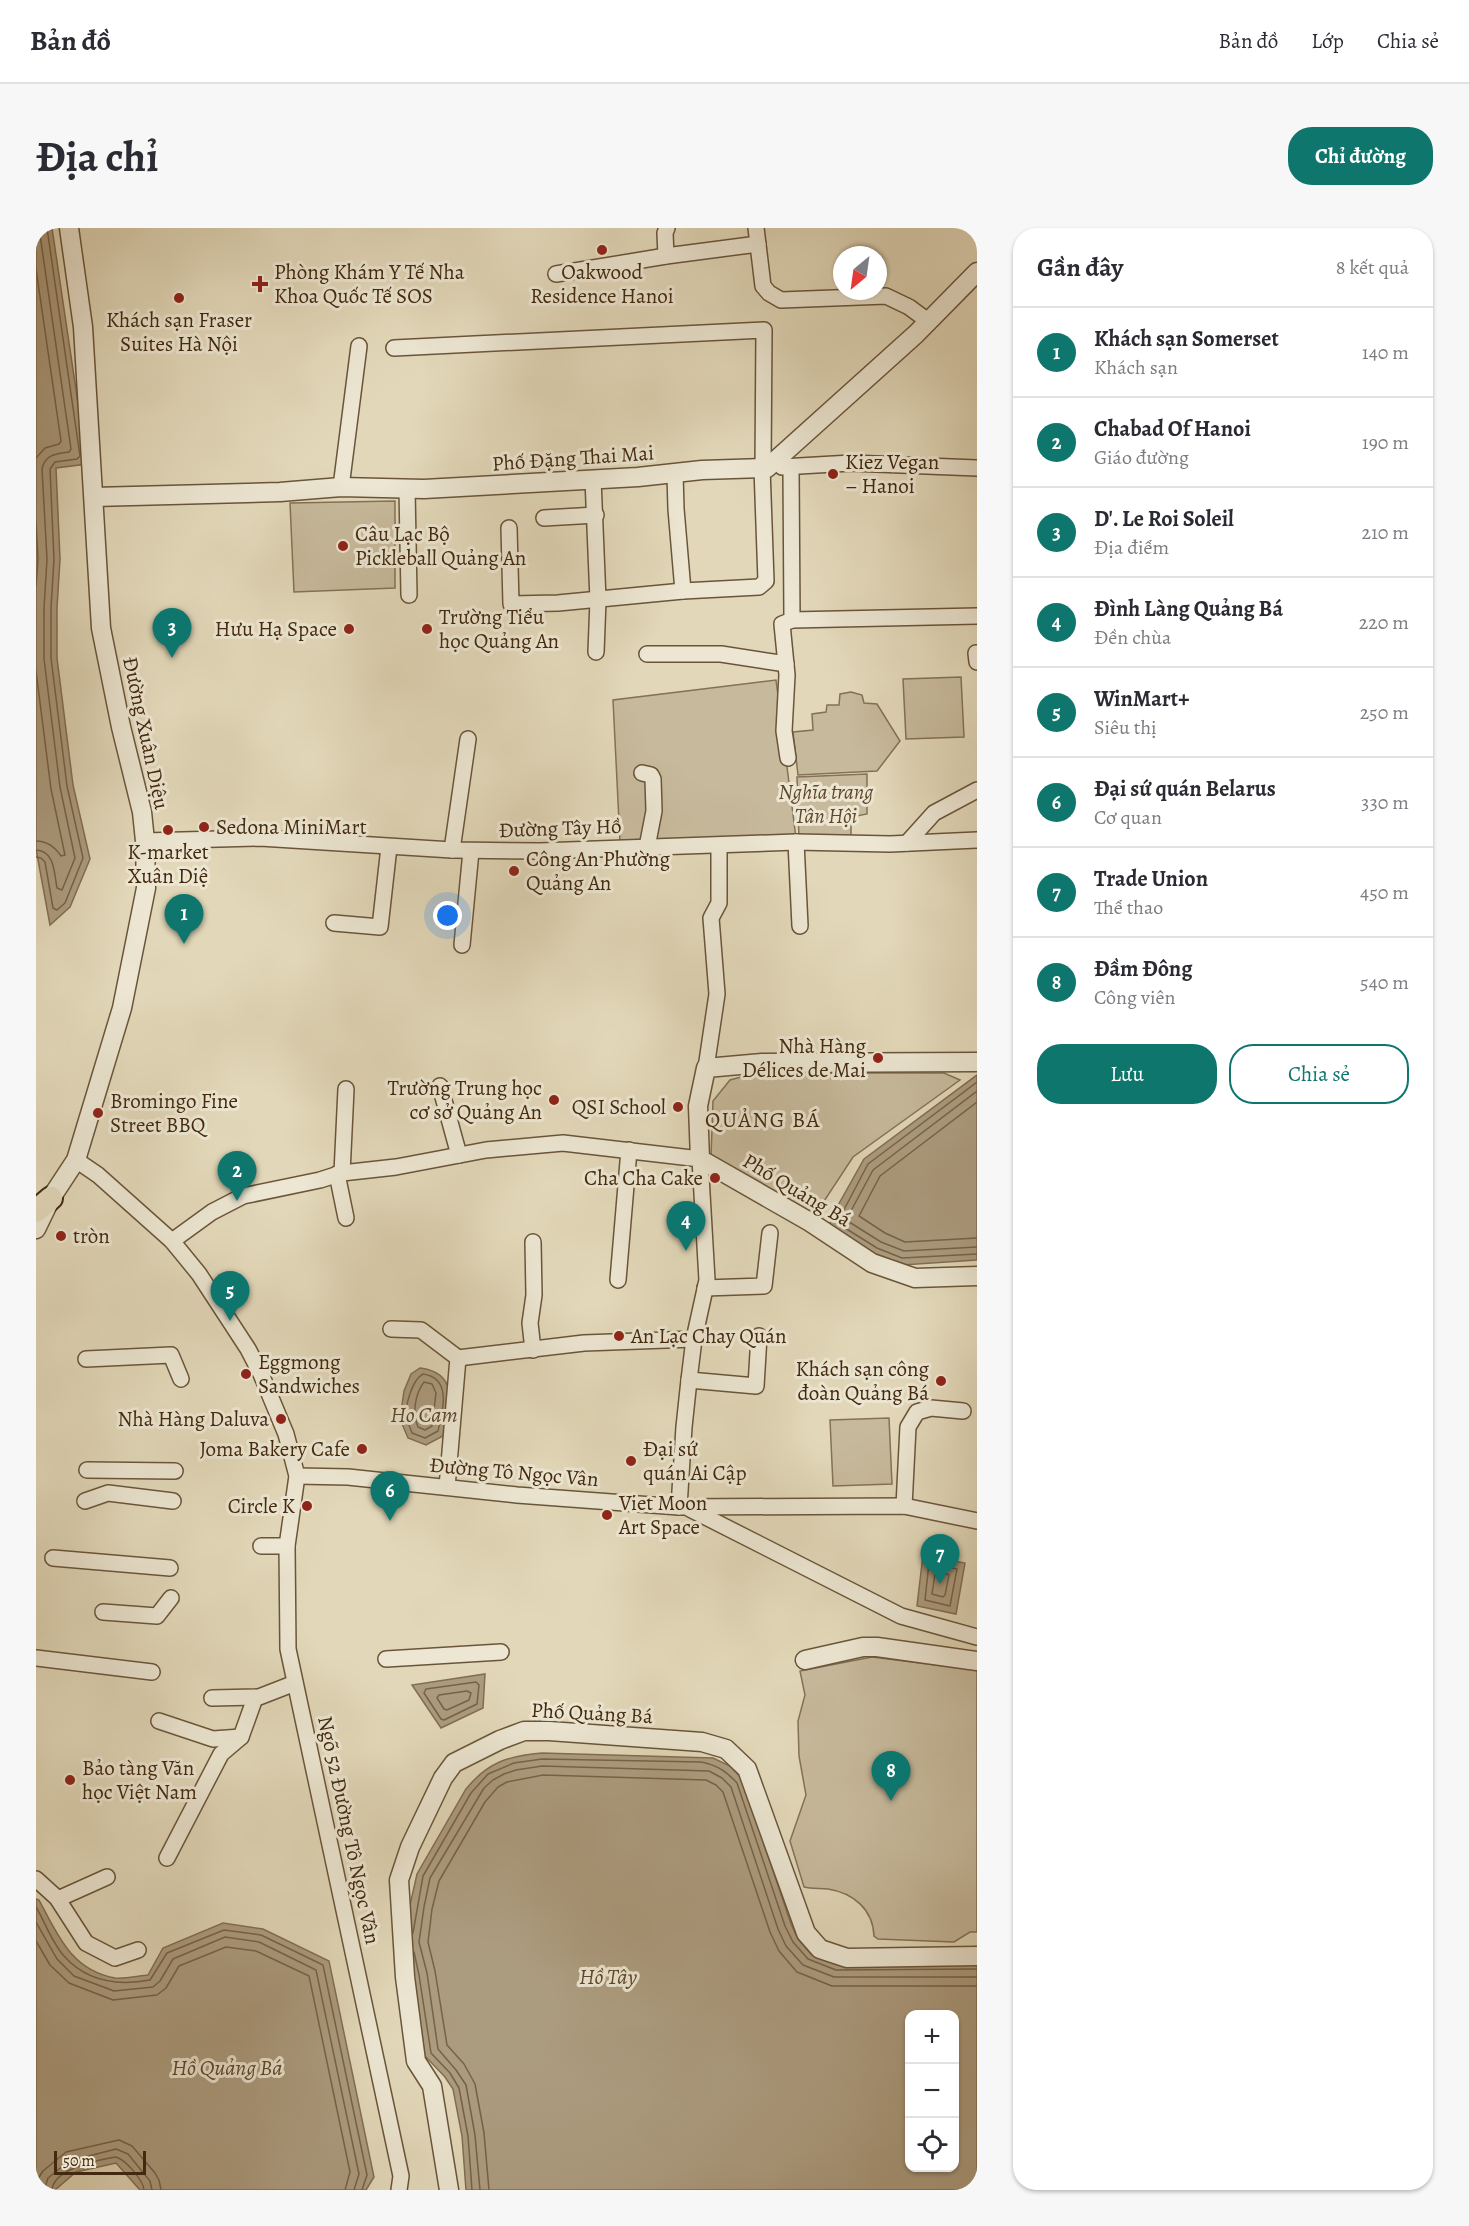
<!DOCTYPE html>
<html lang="vi">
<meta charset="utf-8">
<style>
:root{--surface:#fff;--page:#f7f7f7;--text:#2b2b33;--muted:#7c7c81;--line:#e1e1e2;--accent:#0f766e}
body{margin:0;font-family:Alegreya,serif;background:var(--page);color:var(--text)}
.controls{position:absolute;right:18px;bottom:18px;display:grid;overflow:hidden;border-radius:12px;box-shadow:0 2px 4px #0004}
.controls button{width:54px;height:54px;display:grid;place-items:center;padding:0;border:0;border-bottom:2px solid var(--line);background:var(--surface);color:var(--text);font:30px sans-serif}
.compass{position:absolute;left:797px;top:18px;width:54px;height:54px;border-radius:50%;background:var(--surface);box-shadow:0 2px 4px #0004;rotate:209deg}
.scale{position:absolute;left:18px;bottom:15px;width:92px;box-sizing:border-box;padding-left:6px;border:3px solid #42290f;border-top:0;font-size:16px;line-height:21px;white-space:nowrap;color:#42290f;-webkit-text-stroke:4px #ece6d2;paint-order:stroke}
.you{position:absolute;left:412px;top:688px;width:21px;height:21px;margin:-15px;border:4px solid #fff;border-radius:50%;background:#1a73e8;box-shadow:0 0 0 9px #1a73e833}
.badge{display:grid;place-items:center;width:39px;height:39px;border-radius:50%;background:var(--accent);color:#fff;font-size:20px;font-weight:700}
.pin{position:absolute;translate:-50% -50px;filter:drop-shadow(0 2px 3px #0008)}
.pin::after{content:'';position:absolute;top:32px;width:21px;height:18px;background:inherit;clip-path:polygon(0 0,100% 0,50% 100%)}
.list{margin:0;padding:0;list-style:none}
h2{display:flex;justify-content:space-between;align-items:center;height:78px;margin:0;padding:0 24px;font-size:26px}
h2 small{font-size:20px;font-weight:400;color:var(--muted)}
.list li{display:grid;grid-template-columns:39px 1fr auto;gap:18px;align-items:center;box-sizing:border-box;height:90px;padding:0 24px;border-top:2px solid var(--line)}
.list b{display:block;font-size:22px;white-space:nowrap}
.list p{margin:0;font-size:20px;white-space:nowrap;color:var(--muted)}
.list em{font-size:20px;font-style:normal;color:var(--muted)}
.actions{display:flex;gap:12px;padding:18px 24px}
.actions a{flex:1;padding:14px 0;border:2px solid var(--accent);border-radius:24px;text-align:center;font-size:21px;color:var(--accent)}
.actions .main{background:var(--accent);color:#fff}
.icon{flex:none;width:33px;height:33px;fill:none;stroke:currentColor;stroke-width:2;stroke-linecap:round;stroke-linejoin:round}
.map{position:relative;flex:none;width:941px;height:1962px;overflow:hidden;border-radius:24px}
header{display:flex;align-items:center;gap:36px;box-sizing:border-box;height:84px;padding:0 30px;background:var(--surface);border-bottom:2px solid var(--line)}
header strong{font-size:28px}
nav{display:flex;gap:33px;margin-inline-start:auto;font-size:21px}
.intro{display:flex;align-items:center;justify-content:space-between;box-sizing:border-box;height:144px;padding:0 36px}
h1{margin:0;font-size:42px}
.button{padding:15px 27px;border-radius:24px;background:var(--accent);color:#fff;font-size:21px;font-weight:700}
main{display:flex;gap:36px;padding:0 36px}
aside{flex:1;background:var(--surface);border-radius:24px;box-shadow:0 2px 4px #0004}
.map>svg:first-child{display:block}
.green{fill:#c7ba9c;stroke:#847256;stroke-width:1.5}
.water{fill:#ac9c7f;stroke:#826e52;stroke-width:1.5;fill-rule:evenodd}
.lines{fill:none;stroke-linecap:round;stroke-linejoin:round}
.shore{stroke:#776247;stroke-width:1.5}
.minor-casing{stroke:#6a553a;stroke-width:18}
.tertiary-casing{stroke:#6a553a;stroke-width:21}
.primary-casing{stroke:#42290f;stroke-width:26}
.minor{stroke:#ece6d2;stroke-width:15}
.tertiary{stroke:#ece6d2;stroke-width:18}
.primary{stroke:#e2d8b9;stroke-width:22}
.poi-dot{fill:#8f2418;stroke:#ece6d2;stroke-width:2}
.labels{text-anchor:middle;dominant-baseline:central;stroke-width:6;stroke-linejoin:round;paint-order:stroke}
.poi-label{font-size:21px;fill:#42290f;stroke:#ece6d2;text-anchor:start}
.street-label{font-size:21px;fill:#42290f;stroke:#ece6d2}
.park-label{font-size:21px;font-style:italic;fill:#5d462b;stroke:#ece6d2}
.neighbourhood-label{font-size:22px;letter-spacing:1.5px;fill:#42290f;stroke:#ece6d2}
.water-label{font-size:22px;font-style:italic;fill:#5c462b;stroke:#ece6d2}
</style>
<header>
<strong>Bản đồ</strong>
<nav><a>Bản đồ</a><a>Lớp</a><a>Chia sẻ</a></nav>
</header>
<div class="intro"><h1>Địa chỉ</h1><a class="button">Chỉ đường</a></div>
<main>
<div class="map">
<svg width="941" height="1962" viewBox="0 0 941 1962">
<rect width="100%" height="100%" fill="#e2d8b9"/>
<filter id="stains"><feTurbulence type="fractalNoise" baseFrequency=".00333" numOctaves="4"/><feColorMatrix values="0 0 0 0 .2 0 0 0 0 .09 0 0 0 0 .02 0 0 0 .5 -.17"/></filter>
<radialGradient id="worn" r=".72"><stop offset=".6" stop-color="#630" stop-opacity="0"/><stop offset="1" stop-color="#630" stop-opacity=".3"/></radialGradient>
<g class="green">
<polygon points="359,273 359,360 258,364 254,275"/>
<polygon points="925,449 928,509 870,511 867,451"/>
<polygon points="740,452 760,610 584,614 577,472"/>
<polygon points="815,464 826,467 828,475 841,476 864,513 841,543 762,547 757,504 777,502 776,486 790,484 791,477 803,477 804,466"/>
<polygon points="831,546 831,586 815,589 815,612 763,612 761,549"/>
<polygon points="720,845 908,845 924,852 817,929 777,990 675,929 677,873 694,852"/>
<polygon points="853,1190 856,1256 797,1258 794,1192"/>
<path d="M 836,1429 L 941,1442 L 941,1704 L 934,1704 L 918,1714 L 842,1711 L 838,1708 C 837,1681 817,1665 792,1661 C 784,1660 776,1661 768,1659 L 754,1613 L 770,1567 L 763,1528 L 762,1493 L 769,1467 L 764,1443 Z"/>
</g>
<g class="water">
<polygon points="0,0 16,0 51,236 20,240 24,331 21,380 21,430 37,557 54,631 34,679 14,697 0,621"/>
<polygon points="941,847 941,1032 866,1037 839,1026 797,1000 794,996 796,988 828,931"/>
<path d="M 384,1140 C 424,1145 414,1178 407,1208 L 390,1217 L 372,1210 L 364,1191 L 368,1163 L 375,1146 Z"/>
<polygon points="887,1327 929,1335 920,1386 881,1378"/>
<polygon points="449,1446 447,1480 405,1500 376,1457"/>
<path d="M 506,1525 L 677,1530 L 694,1538 L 706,1551 L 755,1696 L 762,1711 L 776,1727 L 801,1736 L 941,1735 L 941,1962 L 430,1962 L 426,1908 L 417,1861 L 409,1849 L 389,1828 L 377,1747 L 370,1715 L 374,1677 L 381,1646 L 430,1561 C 452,1534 472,1528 506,1525 ZM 874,1786 L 918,1786 L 918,1940 L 874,1940 Z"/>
<path d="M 0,1671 L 3,1672 C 22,1707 35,1742 79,1750 C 89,1751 102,1748 112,1747 L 127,1720 L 187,1695 L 227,1701 L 293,1733 L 338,1949 L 330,1962 L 104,1962 L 80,1935 L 40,1944 L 19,1962 L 0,1962 Z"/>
</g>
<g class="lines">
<g class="shore">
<polyline points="0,41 25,213 23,216 9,220 0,230"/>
<polyline points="0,294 2,331 0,358"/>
<path d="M 0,443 L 15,561 L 29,627 L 25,628 C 19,619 12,613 0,613"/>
<path d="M 0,622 C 19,623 18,645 21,660 L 26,662 L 39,630 L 24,559 L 8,431 L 8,380 L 11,331 L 6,241 C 9,226 20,226 33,224 L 35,221 L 3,0"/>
<polyline points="0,629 5,630 9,634 17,680 21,682 29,675 47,630 31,558 15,430 15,380 18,331 14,241 19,234 41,231 44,228 11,0"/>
<polyline points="941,854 832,936 801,995 841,1020 866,1030 941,1026"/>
<polyline points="941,863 837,942 810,992 845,1014 868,1023 941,1019"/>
<polyline points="941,874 844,948 823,988 849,1005 869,1014 941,1010"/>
<path d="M 387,1146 C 416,1150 407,1182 402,1203 L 389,1210 L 376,1205 C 375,1201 372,1196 371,1191 C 368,1179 376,1152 387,1146 Z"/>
<path d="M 388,1154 L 396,1156 L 400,1165 L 396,1198 L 389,1202 L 382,1199 C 376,1185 379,1166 388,1154 Z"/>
<polygon points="893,1335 921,1341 914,1378 889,1372"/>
<polygon points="902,1343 913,1347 909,1367 907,1369 896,1366 899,1346"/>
<polygon points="440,1454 443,1457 441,1476 408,1492 405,1491 388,1465 390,1461"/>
<polygon points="431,1463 435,1465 433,1472 411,1482 408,1481 401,1470 403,1467"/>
<path d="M 0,1679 C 9,1694 16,1715 28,1728 C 51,1754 82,1758 114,1752 L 131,1725 L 188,1702 L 225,1707 L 287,1737 L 331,1947 L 326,1962"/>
<polyline points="0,1694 21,1731 38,1748 78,1763 117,1759 124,1753 137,1731 189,1709 223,1714 280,1742 323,1946 318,1962"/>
<path d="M 377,1705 L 387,1648 L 435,1565 L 452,1546 L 478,1535 L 506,1531 L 665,1534 C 681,1537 690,1543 701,1555 L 749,1698 L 757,1714 L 772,1731 L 800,1742 L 941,1741"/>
<polyline points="0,1713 14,1737 33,1755 77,1772 121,1767 130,1760 143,1738 190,1719 220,1723 273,1748 314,1944 309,1962"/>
<polyline points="378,1724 383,1747 395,1825 414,1845 423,1860 432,1908 436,1962"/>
<polyline points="0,1954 7,1943 30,1924 83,1912 96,1918 119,1945 123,1952 125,1962"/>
<polyline points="8,1962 12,1950 33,1933 80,1921 92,1926 114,1953 116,1962"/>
<path d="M 16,1962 C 18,1940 62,1932 80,1929 C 90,1932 107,1952 108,1962"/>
<polyline points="444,1962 439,1907 430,1857 420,1842 402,1821 391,1745 383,1714 388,1679 394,1650 448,1560 457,1552 468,1546 480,1542 506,1538 673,1543 686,1550 695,1559 742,1701 750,1718 767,1737 798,1749 941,1749"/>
<polyline points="453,1962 448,1905 439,1856 428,1836 411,1817 399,1743 392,1714 396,1681 403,1653 449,1574 462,1559 471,1554 507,1547 670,1552 680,1557 687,1564 734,1704 743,1723 761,1744 796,1758 941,1758"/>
</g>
<defs>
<g id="minor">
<polyline points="720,0 727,58 733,65 745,72 850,68 873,79 892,93"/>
<polyline points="630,28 629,5 631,0"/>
<polyline points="520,46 630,28 722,16"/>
<polyline points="358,120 728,102 727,240"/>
<polyline points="746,239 815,235 941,240"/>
<polyline points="639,246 640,281 647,363"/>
<polyline points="557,251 562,372 560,424"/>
<polyline points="305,259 323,118"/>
<polyline points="371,261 373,367"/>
<polyline points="508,290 560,287"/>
<polyline points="473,300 475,376 522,375 647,363 723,359 730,353 726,240"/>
<polyline points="756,392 941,388"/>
<polyline points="940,425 941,434"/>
<polyline points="611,426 685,426 750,436"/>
<polyline points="752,530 748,503 751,447 746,396 756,392 755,239"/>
<polyline points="606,545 615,547 617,551 618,583 611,619"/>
<polyline points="109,613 224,610 416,622 504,623 760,614 854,616 941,612"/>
<polyline points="760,614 764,698"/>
<polyline points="871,615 898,585 941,562"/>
<polyline points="416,622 432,511"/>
<polyline points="298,695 344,699 353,619"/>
<polyline points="426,717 435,623"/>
<polyline points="670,840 681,766 675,690 683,675 683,618"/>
<polyline points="404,858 423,927"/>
<polyline points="40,932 62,947 136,1013 163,1046 212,1121 225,1146 250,1206 261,1248 251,1318 252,1421 365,1948 363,1962"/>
<polyline points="306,945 310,861"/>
<polyline points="301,946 310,990"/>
<polyline points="136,1013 176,984 207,968 284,952 306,945 360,939 450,922 527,915 664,931 671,1052 658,1111 653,1152 648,1199 643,1279"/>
<polyline points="582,1052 593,922"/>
<polyline points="669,1060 728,1058 734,1005"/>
<polyline points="355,1101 385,1102 422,1130 411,1259"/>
<polyline points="497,1122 494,1095 498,1067 497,1014"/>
<polyline points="422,1130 548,1115 658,1111"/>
<polyline points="50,1131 135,1127 145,1151"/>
<polyline points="653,1152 720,1158 723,1108"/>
<polyline points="51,1242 139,1243"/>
<polyline points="261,1248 312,1249 481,1267 643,1279 868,1278 941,1293"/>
<polyline points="49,1273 72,1265 137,1273"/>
<polyline points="868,1278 872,1199 881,1184 895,1180 927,1183"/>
<polyline points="654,1281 865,1388 941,1409"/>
<polyline points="225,1318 251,1318"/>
<polyline points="17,1330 134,1340"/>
<polyline points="67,1384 121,1388 135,1370"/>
<polyline points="0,1430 116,1444"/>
<polyline points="350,1431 465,1424"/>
<polyline points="176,1470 223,1469 259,1455"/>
<polyline points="123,1493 177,1511 205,1509"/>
<polyline points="131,1630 185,1526 205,1509 219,1470"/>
<polyline points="0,1651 21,1670 50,1715 79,1730 102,1722"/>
<polyline points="22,1671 71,1649"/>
</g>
<g id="tertiary">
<polyline points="58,269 244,264 305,259 388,261 602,249 666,242 731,240 880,106 941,44"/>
<polyline points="941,834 726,835 670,840 662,878 664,931 774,994 836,1035 879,1050 941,1048"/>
<polyline points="0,1001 15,970 40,932 86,780 110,660 109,613 106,584 85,499 65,400 47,99 33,0"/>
<polyline points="769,1432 827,1419 841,1419 941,1433"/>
<polyline points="413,1962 396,1858 380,1833 369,1749 363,1652 374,1619 407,1550 418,1535 464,1512 488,1503 513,1503 666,1514 690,1521 711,1541 770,1705 784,1721 811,1730 941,1728"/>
</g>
<polyline id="primary" points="0,983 15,970"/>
</defs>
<use href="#minor" class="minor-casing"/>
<use href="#tertiary" class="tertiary-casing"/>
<use href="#primary" class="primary-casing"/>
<use href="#minor" class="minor"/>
<use href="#tertiary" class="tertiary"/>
<use href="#primary" class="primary"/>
</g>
<g class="poi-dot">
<circle cx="566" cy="22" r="6"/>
<path d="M221 47h6v6h6v6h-6v6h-6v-6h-6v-6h6z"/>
<circle cx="143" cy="70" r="6"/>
<circle cx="797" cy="246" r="6"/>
<circle cx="307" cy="318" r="6"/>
<circle cx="313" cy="401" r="6"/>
<circle cx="391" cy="401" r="6"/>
<circle cx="168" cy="599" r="6"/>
<circle cx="132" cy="602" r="6"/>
<circle cx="478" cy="643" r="6"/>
<circle cx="842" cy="830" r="6"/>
<circle cx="518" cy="872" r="6"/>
<circle cx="642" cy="879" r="6"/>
<circle cx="62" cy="885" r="6"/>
<circle cx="679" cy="950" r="6"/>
<circle cx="25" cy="1008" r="6"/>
<circle cx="583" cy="1108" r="6"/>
<circle cx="210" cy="1146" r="6"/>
<circle cx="905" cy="1153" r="6"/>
<circle cx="245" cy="1191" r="6"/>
<circle cx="326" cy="1221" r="6"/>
<circle cx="595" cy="1233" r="6"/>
<circle cx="271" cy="1278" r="6"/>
<circle cx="571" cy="1287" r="6"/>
<circle cx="34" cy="1552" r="6"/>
</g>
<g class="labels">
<g class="poi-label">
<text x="238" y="44">Phòng Khám Y Tế Nha<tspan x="238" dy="24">Khoa Quốc Tế SOS</tspan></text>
<text x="566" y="44" text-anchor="middle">Oakwood<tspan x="566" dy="24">Residence Hanoi</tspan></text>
<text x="143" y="92" text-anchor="middle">Khách sạn Fraser<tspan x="143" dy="24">Suites Hà Nội</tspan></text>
<text x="809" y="234">Kiez Vegan<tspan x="809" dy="24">– Hanoi</tspan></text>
<text x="319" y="306">Câu Lạc Bộ<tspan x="319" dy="24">Pickleball Quảng An</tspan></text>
<text x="403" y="389">Trường Tiểu<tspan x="403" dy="24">học Quảng An</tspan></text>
<text x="301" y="401" text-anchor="end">Hưu Hạ Space</text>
<text x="180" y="599">Sedona MiniMart</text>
<text x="132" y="624" text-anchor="middle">K-market<tspan x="132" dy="24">Xuân Diệ</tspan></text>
<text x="490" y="631">Công An Phường<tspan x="490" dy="24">Quảng An</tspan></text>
<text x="830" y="818" text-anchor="end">Nhà Hàng<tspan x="830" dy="24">Délices de Mai</tspan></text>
<text x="506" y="860" text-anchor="end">Trường Trung học<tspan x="506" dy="24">cơ sở Quảng An</tspan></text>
<text x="74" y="873">Bromingo Fine<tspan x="74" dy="24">Street BBQ</tspan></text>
<text x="630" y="879" text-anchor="end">QSI School</text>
<text x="667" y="950" text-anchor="end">Cha Cha Cake</text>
<text x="37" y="1008">tròn</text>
<text x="595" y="1108">An Lạc Chay Quán</text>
<text x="222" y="1134">Eggmong<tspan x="222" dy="24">Sandwiches</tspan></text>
<text x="893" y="1141" text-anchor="end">Khách sạn công<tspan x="893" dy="24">đoàn Quảng Bá</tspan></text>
<text x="233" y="1191" text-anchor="end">Nhà Hàng Daluva</text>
<text x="314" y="1221" text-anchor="end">Joma Bakery Cafe</text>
<text x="607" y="1221">Đại sứ<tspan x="607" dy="24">quán Ai Cập</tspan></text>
<text x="583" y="1275">Viet Moon<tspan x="583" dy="24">Art Space</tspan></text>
<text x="259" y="1278" text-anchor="end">Circle K</text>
<text x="46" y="1540">Bảo tàng Văn<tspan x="46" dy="24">học Việt Nam</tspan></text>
</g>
<g class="street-label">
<text transform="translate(537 230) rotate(-4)">Phố Đặng Thai Mai</text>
<text transform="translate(110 505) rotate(78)">Đường Xuân Diệu</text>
<text transform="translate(524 600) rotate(-2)">Đường Tây Hồ</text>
<text transform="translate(761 962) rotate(31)">Phố Quảng Bá</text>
<text transform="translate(478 1244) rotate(5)">Đường Tô Ngọc Vân</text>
<text transform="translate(556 1485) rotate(3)">Phố Quảng Bá</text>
<text transform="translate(313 1602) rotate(78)">Ngõ 52 Đường Tô Ngọc Vân</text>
</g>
<g class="park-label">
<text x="790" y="564">Nghĩa trang<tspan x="790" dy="24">Tân Hội</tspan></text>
</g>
<g class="neighbourhood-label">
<text x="727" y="892">QUẢNG BÁ</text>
</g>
<g class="water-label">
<text x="388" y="1187">Ho Cam</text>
<text x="572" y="1749">Hồ Tây</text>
<text x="191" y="1840">Hồ Quảng Bá</text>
</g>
</g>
<rect width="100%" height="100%" filter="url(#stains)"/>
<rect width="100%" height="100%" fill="url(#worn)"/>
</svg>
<div class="controls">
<button>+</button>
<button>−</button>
<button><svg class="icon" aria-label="locate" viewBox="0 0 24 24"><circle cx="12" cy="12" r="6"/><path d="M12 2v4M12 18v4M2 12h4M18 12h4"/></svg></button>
</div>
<svg class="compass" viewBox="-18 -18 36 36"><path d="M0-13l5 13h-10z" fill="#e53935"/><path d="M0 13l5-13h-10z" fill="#7c7c81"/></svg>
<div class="scale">50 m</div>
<div class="you"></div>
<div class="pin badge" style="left:148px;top:716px">1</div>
<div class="pin badge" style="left:201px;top:973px">2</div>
<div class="pin badge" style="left:136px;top:430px">3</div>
<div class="pin badge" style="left:650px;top:1023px">4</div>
<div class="pin badge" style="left:194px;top:1093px">5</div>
<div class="pin badge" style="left:354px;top:1293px">6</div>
<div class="pin badge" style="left:904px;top:1356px">7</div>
<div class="pin badge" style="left:855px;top:1573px">8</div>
</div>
<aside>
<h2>Gần đây<small>8 kết quả</small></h2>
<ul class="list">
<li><span class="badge">1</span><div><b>Khách sạn Somerset</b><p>Khách sạn</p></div><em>140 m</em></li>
<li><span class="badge">2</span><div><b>Chabad Of Hanoi</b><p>Giáo đường</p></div><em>190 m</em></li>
<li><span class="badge">3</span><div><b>D'. Le Roi Soleil</b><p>Địa điểm</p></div><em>210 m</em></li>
<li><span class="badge">4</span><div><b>Đình Làng Quảng Bá</b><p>Đền chùa</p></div><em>220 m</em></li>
<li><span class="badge">5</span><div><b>WinMart+</b><p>Siêu thị</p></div><em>250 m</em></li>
<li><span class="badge">6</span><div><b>Đại sứ quán Belarus</b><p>Cơ quan</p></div><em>330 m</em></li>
<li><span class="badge">7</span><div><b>Trade Union</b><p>Thể thao</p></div><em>450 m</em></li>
<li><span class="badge">8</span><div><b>Đầm Đông</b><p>Công viên</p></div><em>540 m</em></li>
</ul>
<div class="actions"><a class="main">Lưu</a><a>Chia sẻ</a></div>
</aside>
</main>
